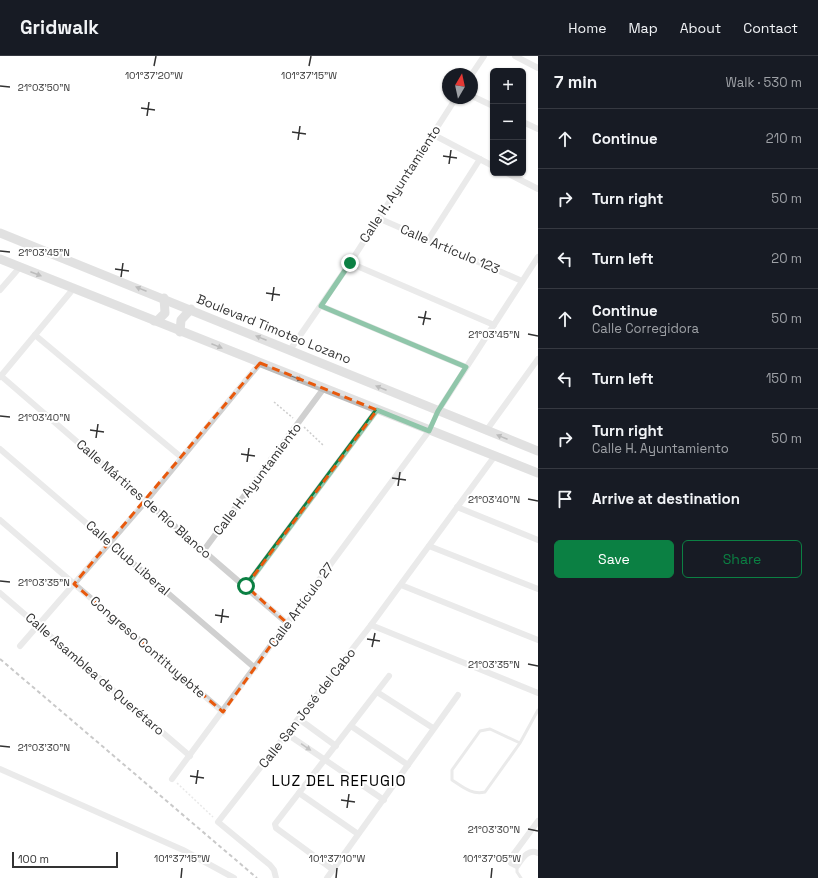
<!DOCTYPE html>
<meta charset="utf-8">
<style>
:root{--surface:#171b24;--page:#242831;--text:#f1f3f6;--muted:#9ea1a6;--line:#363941;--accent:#0b8043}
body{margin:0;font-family:"Space Grotesk",sans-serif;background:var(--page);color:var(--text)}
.controls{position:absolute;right:12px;top:12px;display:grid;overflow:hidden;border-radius:6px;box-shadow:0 1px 3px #0004}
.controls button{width:36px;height:36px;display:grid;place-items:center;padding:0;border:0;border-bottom:1px solid var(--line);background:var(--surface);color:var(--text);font:20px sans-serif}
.compass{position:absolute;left:442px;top:12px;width:36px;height:36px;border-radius:50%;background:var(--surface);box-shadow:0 1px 3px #0004;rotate:9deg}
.scale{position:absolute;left:12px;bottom:10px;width:106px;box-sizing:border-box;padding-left:4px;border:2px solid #333;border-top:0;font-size:11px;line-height:14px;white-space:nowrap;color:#333;-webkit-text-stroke:3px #fff;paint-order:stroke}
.stop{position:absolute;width:12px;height:12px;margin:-9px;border:3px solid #0b8043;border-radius:50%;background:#fff}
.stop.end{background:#0b8043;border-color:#fff;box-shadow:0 1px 4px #0008}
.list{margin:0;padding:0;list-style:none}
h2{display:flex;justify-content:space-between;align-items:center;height:52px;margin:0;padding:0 16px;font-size:17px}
h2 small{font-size:13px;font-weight:400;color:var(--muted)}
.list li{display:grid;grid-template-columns:26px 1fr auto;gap:12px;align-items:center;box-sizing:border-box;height:60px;padding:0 16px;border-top:1px solid var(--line)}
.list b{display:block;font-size:15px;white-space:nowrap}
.list p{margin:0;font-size:13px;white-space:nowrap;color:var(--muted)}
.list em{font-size:13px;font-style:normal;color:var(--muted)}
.actions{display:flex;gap:8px;padding:12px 16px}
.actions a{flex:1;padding:9px 0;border:1px solid var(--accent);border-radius:6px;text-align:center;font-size:14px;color:var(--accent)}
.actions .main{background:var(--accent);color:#fff}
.icon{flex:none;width:22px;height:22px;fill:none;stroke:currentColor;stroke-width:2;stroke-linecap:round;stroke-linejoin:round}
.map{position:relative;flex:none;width:538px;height:822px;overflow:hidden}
header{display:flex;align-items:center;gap:24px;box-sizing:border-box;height:56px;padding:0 20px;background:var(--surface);border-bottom:1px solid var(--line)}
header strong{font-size:19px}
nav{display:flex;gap:22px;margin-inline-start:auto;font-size:14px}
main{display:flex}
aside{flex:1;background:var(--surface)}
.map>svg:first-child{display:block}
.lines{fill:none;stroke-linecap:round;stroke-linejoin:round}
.path{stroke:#cdcdcd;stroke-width:1.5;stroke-dasharray:2 2;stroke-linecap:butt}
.service{stroke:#d0d0d0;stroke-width:3}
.minor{stroke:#d0d0d0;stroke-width:6}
.secondary{stroke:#bdbdbd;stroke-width:9}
.rail{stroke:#888;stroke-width:2;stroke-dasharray:4 3;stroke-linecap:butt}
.oneway{fill:#6a6a6a}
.oneway2{fill:#7a7a7a}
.route{stroke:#0b8043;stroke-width:5}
.marked{fill:none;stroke:#e8590c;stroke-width:3;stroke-dasharray:8 5;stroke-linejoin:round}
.ticks{fill:none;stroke:#333;stroke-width:1.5}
.labels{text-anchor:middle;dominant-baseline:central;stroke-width:4;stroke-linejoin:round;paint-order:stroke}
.street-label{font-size:13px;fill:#333;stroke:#fff}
.quarter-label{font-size:15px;letter-spacing:1px;fill:#000;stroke:#fff}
.ticks-label{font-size:10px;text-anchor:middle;fill:#333;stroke:#fff;stroke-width:4;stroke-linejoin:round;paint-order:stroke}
</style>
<header>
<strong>Gridwalk</strong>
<nav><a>Home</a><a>Map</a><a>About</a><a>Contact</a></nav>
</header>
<main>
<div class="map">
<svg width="538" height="822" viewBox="0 0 538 822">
<rect width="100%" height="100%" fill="#fff"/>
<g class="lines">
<g class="path">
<polyline points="274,346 293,362"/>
<polyline points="304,371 324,390"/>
<polyline points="177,727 213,761"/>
</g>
<g class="service">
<path d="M 520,687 L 490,673 L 480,675 L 452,714 L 452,724 C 463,731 471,739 485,736 L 520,687 L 538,654"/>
<polyline points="517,810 517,816 521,822"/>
</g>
<g class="minor">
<polyline points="515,0 538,12"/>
<polyline points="472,18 484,0"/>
<polyline points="472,40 493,50"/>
<polyline points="523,66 538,73"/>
<polyline points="432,78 493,110"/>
<polyline points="507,117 538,133"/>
<polyline points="378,162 522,225"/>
<polyline points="428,184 480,103"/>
<polyline points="350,207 494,269"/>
<polyline points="0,234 20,211"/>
<polyline points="321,250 466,311"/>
<polyline points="35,279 181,401"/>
<polyline points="290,294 350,207 456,42"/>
<polyline points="1,320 287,567"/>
<polyline points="0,321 74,232"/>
<polyline points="438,355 538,201"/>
<polyline points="486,375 538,303"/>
<polyline points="0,393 255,612"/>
<polyline points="457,451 538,484"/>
<polyline points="0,464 223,656"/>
<polyline points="429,490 538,533"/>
<polyline points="204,494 324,332"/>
<polyline points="401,529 538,584"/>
<polyline points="246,530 377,354"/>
<polyline points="0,537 190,700"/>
<polyline points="371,569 538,637"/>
<polyline points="20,590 146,445 260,307"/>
<polyline points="377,636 433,672"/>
<polyline points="299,663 336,690"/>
<polyline points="351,670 408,709"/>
<polyline points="287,678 384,744"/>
<polyline points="0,713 183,794 234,822"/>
<polyline points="172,723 429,375"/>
<polyline points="299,737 358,778"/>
<path d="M 538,765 L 513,799 L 511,807 L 517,810 C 522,803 528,792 538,797"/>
<polyline points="332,813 276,772 275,768 389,620"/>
<polyline points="276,822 274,814 270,809 218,766 371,569 494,401"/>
<polyline points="327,822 458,639"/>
</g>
<g class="secondary">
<polyline points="0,177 538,395"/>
<polyline points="0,203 538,417"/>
<polyline points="154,265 158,264 165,257 164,242"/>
<polyline points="180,276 181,264 191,253"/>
</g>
<polyline class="rail" points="0,603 257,822"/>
</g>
<defs><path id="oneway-solid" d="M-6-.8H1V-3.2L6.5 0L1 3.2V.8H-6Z"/></defs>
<g class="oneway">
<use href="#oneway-solid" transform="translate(36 218) rotate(21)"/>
<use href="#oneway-solid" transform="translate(141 233) rotate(-158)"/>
<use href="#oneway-solid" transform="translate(261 282) rotate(-158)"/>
<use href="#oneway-solid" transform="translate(217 290) rotate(22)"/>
<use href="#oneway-solid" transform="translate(297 322) rotate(21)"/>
<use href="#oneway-solid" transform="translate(381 332) rotate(-158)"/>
<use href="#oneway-solid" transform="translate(502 381) rotate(-158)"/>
</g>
<use class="oneway2" href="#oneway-solid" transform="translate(306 691) rotate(34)"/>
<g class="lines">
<polyline class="route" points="246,530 377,354 429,375 438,355 466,311 321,250 350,207"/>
</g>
<path d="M0 0H538V822H0ZM 260,307 L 377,354 L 246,530 L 287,567 L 223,656 L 74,528 Z" fill="#fff" fill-opacity=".55" fill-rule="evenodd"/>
<path class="marked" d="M 260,307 L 377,354 L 246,530 L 287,567 L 223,656 L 74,528 Z"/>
<path class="ticks" d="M 154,10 L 156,0M 309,10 L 311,0M 0,30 L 10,31M 141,52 L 155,54M 147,60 L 149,46M 292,76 L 306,78M 298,84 L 300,70M 443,100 L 457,102M 449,108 L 451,94M 0,195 L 10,196M 115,213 L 129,215M 121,221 L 123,207M 266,237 L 280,239M 272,245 L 274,231M 418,261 L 431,263M 423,269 L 426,255M 528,278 L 538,280M 0,360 L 10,361M 90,374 L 104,376M 96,382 L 98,368M 241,398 L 255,400M 247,406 L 249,392M 392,422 L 406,424M 398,430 L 400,416M 528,443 L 538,445M 0,525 L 10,526M 215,559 L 229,561M 221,567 L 223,553M 367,583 L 380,585M 372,591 L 375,577M 528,608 L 538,610M 0,690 L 10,691M 190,720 L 204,722M 196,728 L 198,714M 341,744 L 355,746M 347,752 L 349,738M 528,773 L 538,775M 181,822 L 182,812M 336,822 L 337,812M 491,822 L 492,812"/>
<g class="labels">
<g class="street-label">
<text transform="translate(400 128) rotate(-57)">Calle H. Ayuntamiento</text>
<text transform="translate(450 193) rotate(23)">Calle Artículo 123</text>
<text transform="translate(274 273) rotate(22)">Boulevard Timoteo Lozano</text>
<text transform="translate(257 423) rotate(-53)">Calle H. Ayuntamiento</text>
<text transform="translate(144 443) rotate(41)">Calle Mártires de Río Blanco</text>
<text transform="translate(128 502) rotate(41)">Calle Club Liberal</text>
<text transform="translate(301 549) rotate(-54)">Calle Artículo 27</text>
<text transform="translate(148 591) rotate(41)">Congreso Contituyebte</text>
<text transform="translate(95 618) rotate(41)">Calle Asamblea de Querétaro</text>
<text transform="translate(307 652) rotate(-52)">Calle San José del Cabo</text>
</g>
<g class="quarter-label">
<text x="339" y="724">LUZ DEL REFUGIO</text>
</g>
</g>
<g class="ticks-label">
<text x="154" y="23">101°37'20"W</text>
<text x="309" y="23">101°37'15"W</text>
<text x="44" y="35">21°03'50"N</text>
<text x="44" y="200">21°03'45"N</text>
<text x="494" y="282">21°03'45"N</text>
<text x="44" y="365">21°03'40"N</text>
<text x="494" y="447">21°03'40"N</text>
<text x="44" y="530">21°03'35"N</text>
<text x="494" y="612">21°03'35"N</text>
<text x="44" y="695">21°03'30"N</text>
<text x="494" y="777">21°03'30"N</text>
<text x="182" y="806">101°37'15"W</text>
<text x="337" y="806">101°37'10"W</text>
<text x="492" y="806">101°37'05"W</text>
</g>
</svg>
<div class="controls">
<button>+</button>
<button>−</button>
<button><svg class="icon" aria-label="layers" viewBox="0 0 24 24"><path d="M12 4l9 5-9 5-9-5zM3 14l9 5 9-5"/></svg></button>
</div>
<svg class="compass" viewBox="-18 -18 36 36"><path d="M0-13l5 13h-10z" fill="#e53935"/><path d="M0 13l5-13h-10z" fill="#9ea1a6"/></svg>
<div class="scale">100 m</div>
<div class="stop" style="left:246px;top:530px"></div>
<div class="stop end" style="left:350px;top:207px"></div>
</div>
<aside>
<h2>7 min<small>Walk · 530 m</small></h2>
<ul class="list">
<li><svg class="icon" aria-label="ahead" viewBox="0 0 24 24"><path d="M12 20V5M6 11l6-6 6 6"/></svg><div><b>Continue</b></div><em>210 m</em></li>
<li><svg class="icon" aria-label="right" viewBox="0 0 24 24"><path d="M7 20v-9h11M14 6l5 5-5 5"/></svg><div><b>Turn right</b></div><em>50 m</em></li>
<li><svg class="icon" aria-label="left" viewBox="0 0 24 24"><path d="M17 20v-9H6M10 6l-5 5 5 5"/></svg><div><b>Turn left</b></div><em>20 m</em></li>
<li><svg class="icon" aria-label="ahead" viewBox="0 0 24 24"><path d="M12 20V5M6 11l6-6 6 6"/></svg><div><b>Continue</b><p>Calle Corregidora</p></div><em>50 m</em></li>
<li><svg class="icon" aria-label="left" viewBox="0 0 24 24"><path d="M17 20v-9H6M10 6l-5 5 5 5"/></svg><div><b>Turn left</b></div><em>150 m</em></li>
<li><svg class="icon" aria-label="right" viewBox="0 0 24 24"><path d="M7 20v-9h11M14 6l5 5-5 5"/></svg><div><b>Turn right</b><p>Calle H. Ayuntamiento</p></div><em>50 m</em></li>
<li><svg class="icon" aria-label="arrive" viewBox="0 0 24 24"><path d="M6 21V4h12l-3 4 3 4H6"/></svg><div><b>Arrive at destination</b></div></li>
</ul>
<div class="actions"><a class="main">Save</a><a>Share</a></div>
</aside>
</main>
